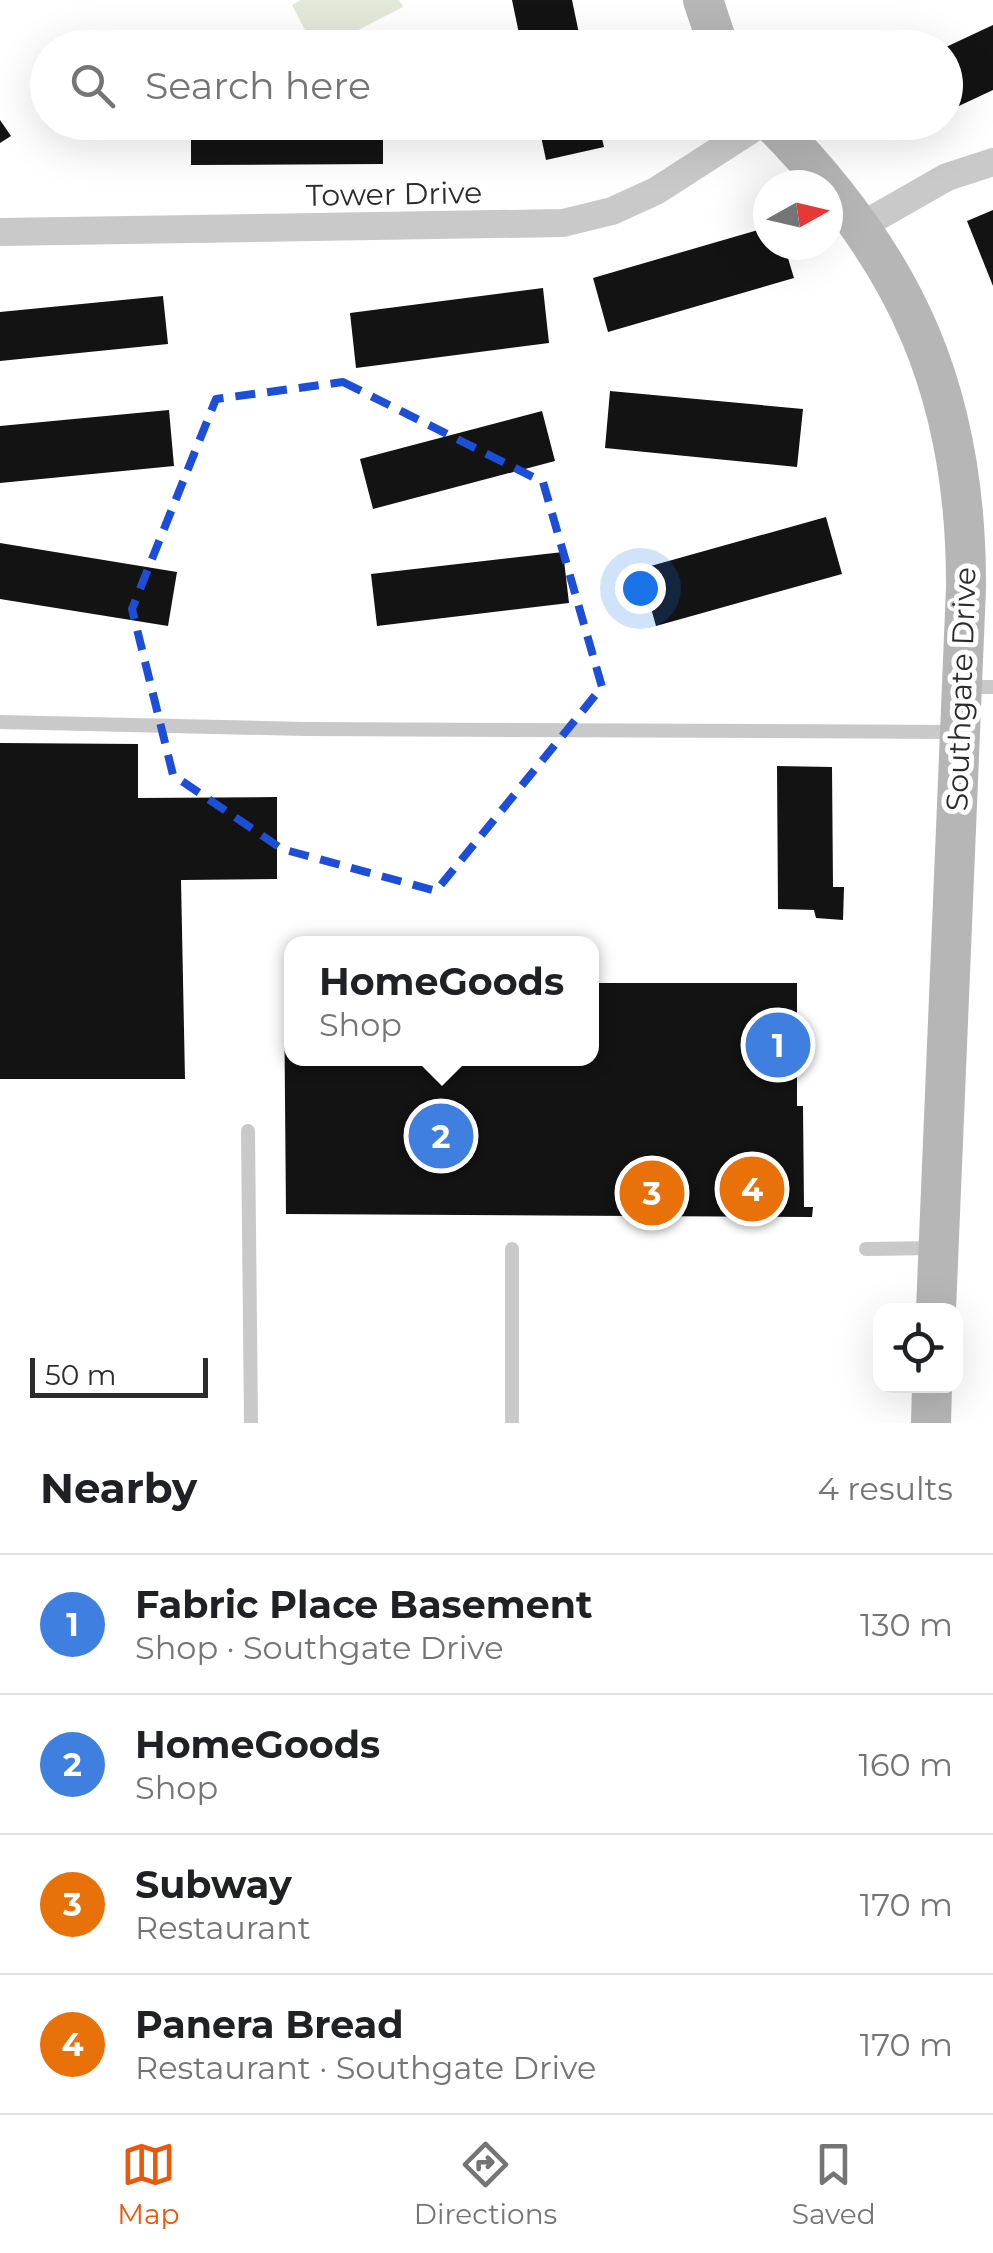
<!DOCTYPE html>
<meta charset="utf-8">
<style>
:root{--surface:#fff;--page:#f6f6f6;--text:#202124;--muted:#757577;--line:#e0e0e0;--accent:#ea580c}
body{margin:0;font-family:Montserrat,sans-serif;background:var(--page);color:var(--text)}
.controls{position:absolute;right:30px;bottom:30px;display:grid;overflow:hidden;border-radius:20px;box-shadow:0 10px 40px #0002}
.controls button{width:90px;height:90px;display:grid;place-items:center;padding:0;border:0;border-bottom:2px solid var(--line);background:var(--surface);color:var(--text);font:50px sans-serif}
.compass{position:absolute;left:753px;top:170px;width:90px;height:90px;border-radius:50%;background:var(--surface);box-shadow:0 10px 40px #0002;rotate:82deg}
.scale{position:absolute;left:30px;bottom:25px;width:178px;box-sizing:border-box;padding-left:10px;border:5px solid #2c2c2c;border-top:0;font-size:28px;line-height:35px;white-space:nowrap;color:#2c2c2c;-webkit-text-stroke:8px #fff;paint-order:stroke}
.you{position:absolute;left:640px;top:588px;width:35px;height:35px;margin:-25px;border:8px solid #fff;border-radius:50%;background:#1a73e8;box-shadow:0 0 0 15px #1a73e833}
.badge{display:grid;place-items:center;width:65px;height:65px;border-radius:50%;background:var(--accent);color:#fff;font-size:32px;font-weight:700}
.pin{position:absolute;translate:-50% -50%;border:5px solid #fff;box-shadow:0 2px 10px #0006}
.popup{position:absolute;left:284px;top:936px;width:315px;height:130px;box-sizing:border-box;display:grid;place-content:center;border-radius:20px;background:var(--surface);filter:drop-shadow(0 2px 8px #0005);font-size:32px;white-space:nowrap;color:var(--muted)}
.popup b{font-size:38px;color:var(--text)}
.popup::after{content:'';position:absolute;left:50%;top:100%;margin-left:-20px;border:20px solid transparent;border-top-color:var(--surface)}
.list{margin:0;padding:0;list-style:none}
h2{display:flex;justify-content:space-between;align-items:center;height:130px;margin:0;padding:0 40px;font-size:42px}
h2 small{font-size:32px;font-weight:400;color:var(--muted)}
.list li{display:grid;grid-template-columns:65px 1fr auto;gap:30px;align-items:center;box-sizing:border-box;height:140px;padding:0 40px;border-top:2px solid var(--line)}
.list b{display:block;font-size:38px;white-space:nowrap}
.list p{margin:0;font-size:32px;white-space:nowrap;color:var(--muted)}
.list em{font-size:32px;font-style:normal;color:var(--muted)}
.icon{flex:none;width:55px;height:55px;fill:none;stroke:currentColor;stroke-width:2;stroke-linecap:round;stroke-linejoin:round}
.map{position:relative;flex:none;width:993px;height:1423px;overflow:hidden}
.search{position:absolute;background:var(--surface);box-shadow:0 10px 40px #0002;left:30px;right:30px;top:30px;height:110px;display:flex;align-items:center;gap:25px;box-sizing:border-box;padding:0 35px;border-radius:55px;color:var(--muted);font-size:38px}
.sheet{height:690px;background:var(--surface)}
nav{display:flex;justify-content:space-around;align-items:center;box-sizing:border-box;height:140px;border-top:2px solid var(--line);background:var(--surface);font-size:28px;color:var(--muted)}
nav a{display:grid;justify-items:center;gap:5px}
nav .on{color:var(--accent)}
.map>svg:first-child{display:block}
.green{fill:#e2e9d9}
.building{fill:#131313}
.lines{fill:none;stroke-linecap:round;stroke-linejoin:round}
.lane{stroke:#c9c9c9;stroke-width:14}
.street{stroke:#c9c9c9;stroke-width:28}
.secondary{stroke:#b6b6b6;stroke-width:40}
.marked{fill:none;stroke:#1d4ed8;stroke-width:8;stroke-dasharray:20 12;stroke-linejoin:round}
.labels{text-anchor:middle;dominant-baseline:central;stroke-width:10;stroke-linejoin:round;paint-order:stroke}
.street-label{font-size:30px;fill:#2c2c2c;stroke:#fff}
</style>
<div class="map">
<svg width="993" height="1423" viewBox="0 0 993 1423">
<rect width="100%" height="100%" fill="#fff"/>
<polygon class="green" points="301,0 399,0 403,7 325,47 314,47 292,5"/>
<g class="building">
<polygon points="512,0 572,0 582,48 522,48"/>
<polygon points="993,25 993,90 946,112 946,47"/>
<polygon points="0,120 11,136 0,143"/>
<polygon points="191,122 383,122 383,164 191,165"/>
<polygon points="538,122 598,122 604,147 546,160"/>
<polygon points="897,122 923,122 901,133"/>
<polygon points="993,210 993,286 967,221"/>
<polygon points="768,227 768,245 784,245 794,278 608,332 593,278"/>
<polygon points="543,288 549,343 356,368 350,313"/>
<polygon points="163,296 168,344 0,361 0,312"/>
<polygon points="610,391 803,409 797,467 605,448"/>
<polygon points="169,410 174,466 0,483 0,426"/>
<polygon points="542,411 555,461 373,509 360,459"/>
<polygon points="826,517 842,574 656,626 640,569"/>
<polygon points="0,543 177,572 168,626 0,599"/>
<polygon points="563,552 569,603 377,626 371,574"/>
<polygon points="0,743 138,744 138,798 277,797 277,879 181,880 185,1079 0,1079"/>
<polygon points="777,766 832,767 833,887 844,887 843,920 816,918 814,910 778,909"/>
<polygon points="284,983 291,983 291,1058 591,1058 591,983 797,983 797,1106 803,1106 804,1207 813,1207 812,1217 286,1214"/>
</g>
<g class="lines">
<g class="lane">
<polyline points="968,687 993,687"/>
<polyline points="0,722 305,729 959,732"/>
<polyline points="248,1131 251,1423"/>
<polyline points="512,1249 512,1423"/>
<polyline points="866,1249 938,1248"/>
</g>
<g class="street">
<polyline points="861,226 947,177 993,162"/>
<polyline points="0,232 563,223 612,211 656,191 763,122"/>
</g>
<g class="secondary">
<polyline points="703,0 719,48"/>
<path d="M 771,122 C 907,259 967,394 966,588 L 936,1310"/>
<polyline points="931,1423 932,1386"/>
</g>
</g>
<path class="marked" d="M 343,382 L 543,482 L 602,687 L 436,891 L 282,849 L 173,775 L 132,609 L 216,399 Z"/>
<g class="labels">
<g class="street-label">
<text transform="translate(394 194) rotate(-1)">Tower Drive</text>
<text transform="translate(961 689) rotate(-88)">Southgate Drive</text>
</g>
</g>
</svg>
<div class="controls">
<button><svg class="icon" aria-label="locate" viewBox="0 0 24 24"><circle cx="12" cy="12" r="6"/><path d="M12 2v4M12 18v4M2 12h4M18 12h4"/></svg></button>
</div>
<svg class="compass" viewBox="-18 -18 36 36"><path d="M0-13l5 13h-10z" fill="#e53935"/><path d="M0 13l5-13h-10z" fill="#757577"/></svg>
<div class="scale">50 m</div>
<div class="you"></div>
<div class="pin badge" style="left:778px;top:1045px;background:#3f7fe0">1</div>
<div class="pin badge" style="left:441px;top:1136px;background:#3f7fe0">2</div>
<div class="popup"><b>HomeGoods</b>Shop</div>
<div class="pin badge" style="left:652px;top:1193px;background:#e8710a">3</div>
<div class="pin badge" style="left:752px;top:1189px;background:#e8710a">4</div>
<div class="search"><svg class="icon" aria-label="search" viewBox="0 0 24 24"><circle cx="10" cy="10" r="6"/><path d="M15 15l6 6"/></svg>Search here</div>
</div>
<section class="sheet">
<h2>Nearby<small>4 results</small></h2>
<ul class="list">
<li><span class="badge" style="background:#3f7fe0">1</span><div><b>Fabric Place Basement</b><p>Shop · Southgate Drive</p></div><em>130 m</em></li>
<li><span class="badge" style="background:#3f7fe0">2</span><div><b>HomeGoods</b><p>Shop</p></div><em>160 m</em></li>
<li><span class="badge" style="background:#e8710a">3</span><div><b>Subway</b><p>Restaurant</p></div><em>170 m</em></li>
<li><span class="badge" style="background:#e8710a">4</span><div><b>Panera Bread</b><p>Restaurant · Southgate Drive</p></div><em>170 m</em></li>
</ul>
</section>
<nav>
<a class="on"><svg class="icon" aria-label="map" viewBox="0 0 24 24"><path d="M3 6l6-2 6 2 6-2v14l-6 2-6-2-6 2zM9 4v14M15 6v14"/></svg>Map</a>
<a><svg class="icon" aria-label="directions" viewBox="0 0 24 24"><path d="M12 3l9 9-9 9-9-9zM9 14v-3h6M13 9l2 2-2 2"/></svg>Directions</a>
<a><svg class="icon" aria-label="saved" viewBox="0 0 24 24"><path d="M7 4h10v16l-5-4-5 4z"/></svg>Saved</a>
</nav>
